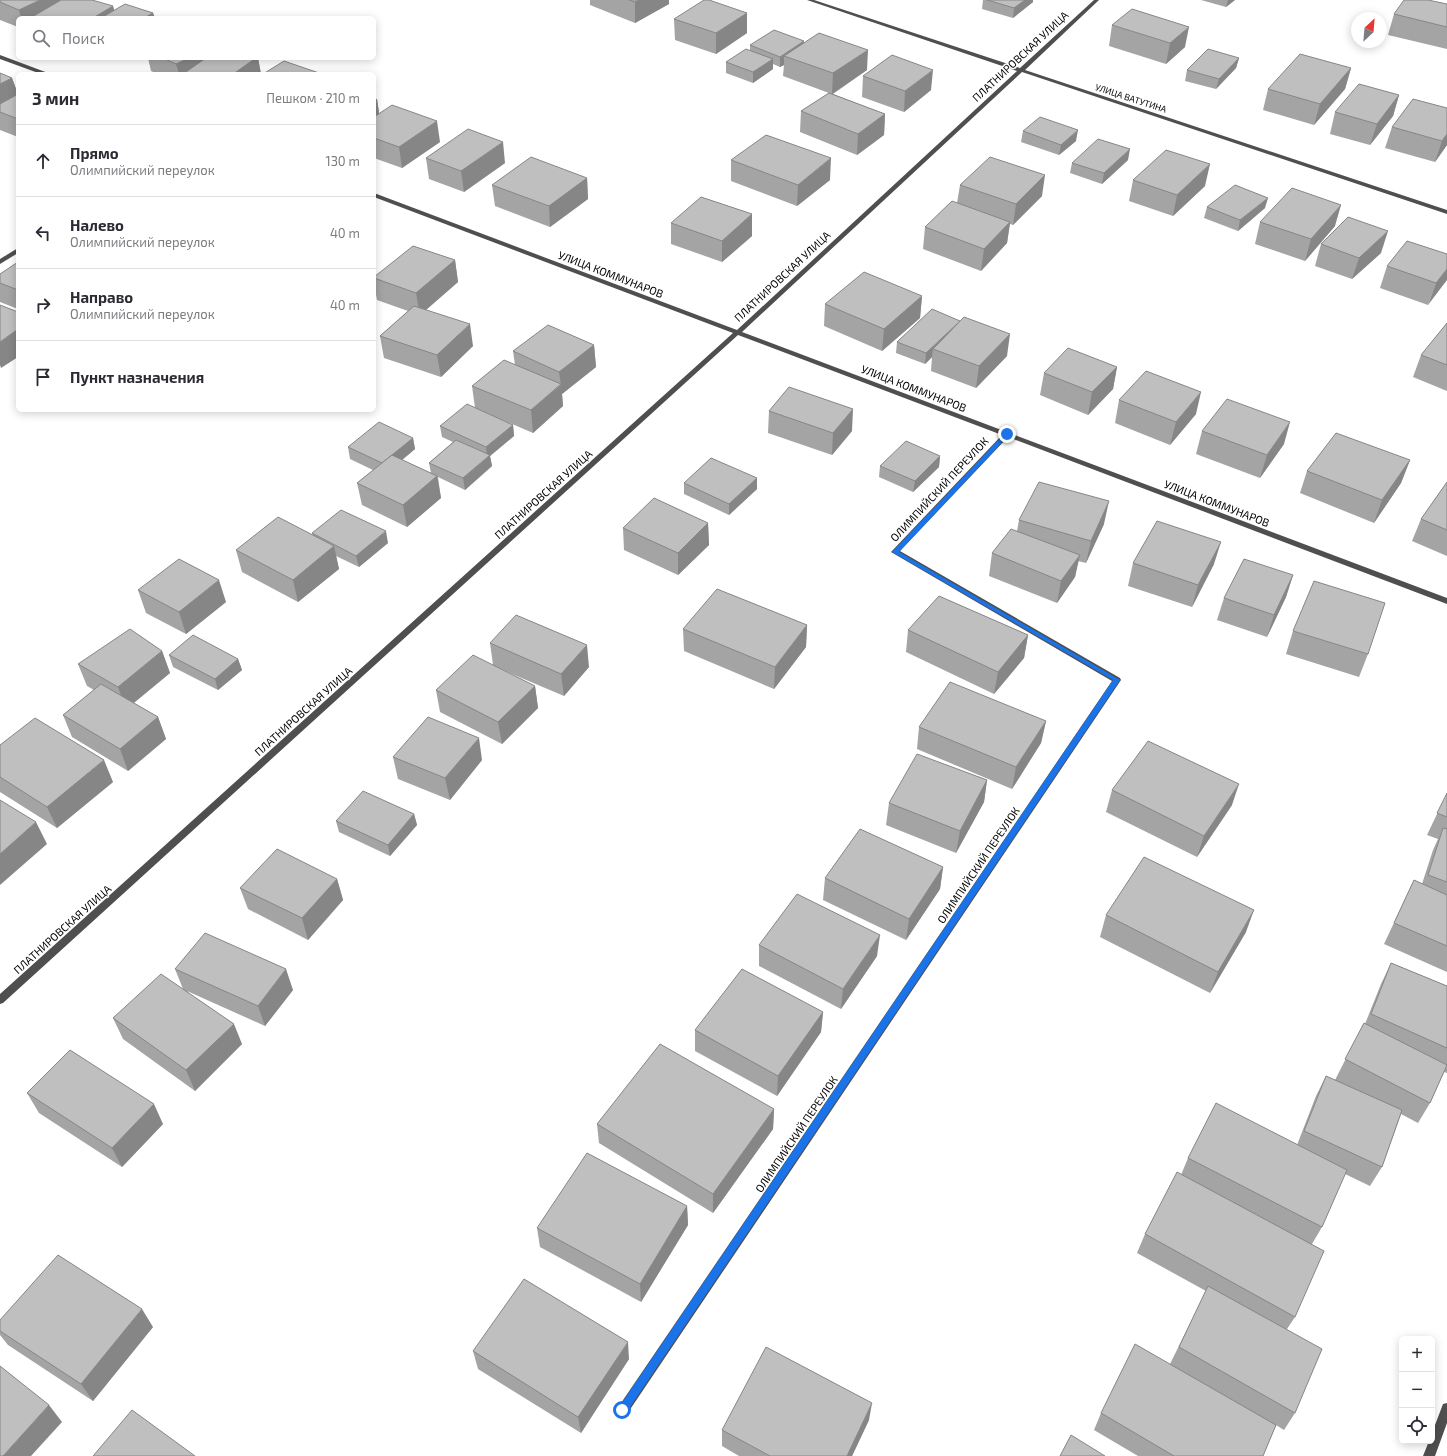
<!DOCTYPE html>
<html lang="ru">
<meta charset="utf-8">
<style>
:root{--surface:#fff;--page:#f2f2f3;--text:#2b2b33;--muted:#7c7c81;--line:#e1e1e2}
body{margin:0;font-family:"Exo 2",sans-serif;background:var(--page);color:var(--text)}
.controls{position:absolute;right:12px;bottom:12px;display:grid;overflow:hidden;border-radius:6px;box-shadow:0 2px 10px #0003}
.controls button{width:36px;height:36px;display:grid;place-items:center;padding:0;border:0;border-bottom:1px solid var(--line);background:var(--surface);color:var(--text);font:20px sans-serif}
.compass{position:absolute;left:1351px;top:12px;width:36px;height:36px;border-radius:50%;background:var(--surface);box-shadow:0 2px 10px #0003;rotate:26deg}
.stop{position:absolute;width:12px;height:12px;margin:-9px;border:3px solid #1a73e8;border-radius:50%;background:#fff}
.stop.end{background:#1a73e8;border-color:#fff;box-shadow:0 1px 4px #0008}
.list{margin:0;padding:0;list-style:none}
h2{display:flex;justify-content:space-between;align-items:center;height:52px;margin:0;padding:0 16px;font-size:17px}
h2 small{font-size:13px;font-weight:400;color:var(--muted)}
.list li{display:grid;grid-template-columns:26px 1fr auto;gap:12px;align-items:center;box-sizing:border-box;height:72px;padding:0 16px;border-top:1px solid var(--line)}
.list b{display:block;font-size:15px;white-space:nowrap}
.list p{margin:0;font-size:13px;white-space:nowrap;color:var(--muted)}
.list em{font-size:13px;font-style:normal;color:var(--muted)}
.icon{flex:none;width:22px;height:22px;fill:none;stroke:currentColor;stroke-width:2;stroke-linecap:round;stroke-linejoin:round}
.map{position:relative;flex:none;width:1447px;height:1456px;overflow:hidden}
.search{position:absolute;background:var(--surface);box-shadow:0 2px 10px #0003;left:16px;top:16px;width:360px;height:44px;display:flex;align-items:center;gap:10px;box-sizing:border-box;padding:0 14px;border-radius:6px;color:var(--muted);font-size:15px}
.panel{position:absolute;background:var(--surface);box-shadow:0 2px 10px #0003;left:16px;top:72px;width:360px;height:340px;border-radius:6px}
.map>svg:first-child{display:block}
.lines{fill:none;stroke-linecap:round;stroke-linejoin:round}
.street{fill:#4f4f4f;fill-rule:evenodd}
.wall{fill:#a4a4a4}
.shaded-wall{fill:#868686}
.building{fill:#bfbfbf;stroke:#868686}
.route{fill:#1a73e8}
.labels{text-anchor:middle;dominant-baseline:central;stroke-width:3;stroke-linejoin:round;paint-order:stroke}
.far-street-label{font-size:9px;fill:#000;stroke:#fff}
.street-label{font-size:11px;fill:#000;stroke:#fff}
</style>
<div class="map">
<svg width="1447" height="1456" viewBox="0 0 1447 1456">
<rect width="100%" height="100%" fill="#fff"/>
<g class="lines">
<g class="street">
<polygon points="807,0 814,0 1020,68 1094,0 1099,0 1025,70 1447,210 1447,214 1022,72 742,332 1447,598 1447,604 1008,437 900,551 1120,678 1121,680 627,1414 623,1415 619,1414 618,1410 619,1406 1112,681 891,552 1002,435 738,335 3,1003 0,1004 0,994 733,333 374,197 374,193 737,330 1017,71"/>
<polygon points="0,55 48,73 49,74 41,74 0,59"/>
<polygon points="18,248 18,253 0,264 0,259"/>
<polygon points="1447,1403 1447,1423 1435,1456 1423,1456 1429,1441 1432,1441 1432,1433 1443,1404"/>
</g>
</g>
<g class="wall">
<polygon points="0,0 113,6 114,10 153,13 155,18 18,18 18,27 0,20"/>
<polygon points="590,0 669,0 669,4 635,23 590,5"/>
<polygon points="983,0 1033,0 1033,2 1013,18 982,9"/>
<polygon points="1201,0 1235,0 1226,7"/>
<polygon points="1447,4 1447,49 1388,35 1394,14"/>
<polygon points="747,13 747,33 716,54 675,40 674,19"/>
<polygon points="1112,25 1185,47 1166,64 1109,46"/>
<polygon points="804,42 867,70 833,94 885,114 884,135 857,155 800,132 801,111 829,93 783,76 784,65 780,67 773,64 773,69 753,83 726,73 726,62 750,50 750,45"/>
<polygon points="148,58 258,58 261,74 158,74 151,71"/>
<polygon points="1239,58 1236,68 1216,89 1185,81 1187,70"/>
<polygon points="1351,68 1345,89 1314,125 1263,110 1268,89"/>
<polygon points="0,73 12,78 18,94 18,137 0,130"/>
<polygon points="863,76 931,90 904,112 862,97"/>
<polygon points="1399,95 1393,116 1370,145 1330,134 1335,112"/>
<polygon points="374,98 377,99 379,113 440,142 402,168 374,158"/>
<polygon points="1447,108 1447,145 1435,162 1385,148 1392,127"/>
<polygon points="1023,131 1076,141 1059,155 1021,142"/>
<polygon points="426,158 505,163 464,192 429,179"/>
<polygon points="731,160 830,180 797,206 731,181"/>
<polygon points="1128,160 1102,184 1070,173 1072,163"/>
<polygon points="587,178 588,199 550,227 495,206 492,185"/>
<polygon points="1133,180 1205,186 1173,216 1129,201"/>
<polygon points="960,185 1042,196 1013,225 1010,224 1007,243 981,271 923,249 925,227 957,203"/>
<polygon points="1207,207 1265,208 1238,231 1204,218"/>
<polygon points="752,214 752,236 722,262 671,244 671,223"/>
<polygon points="1260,222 1335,226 1305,261 1255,244"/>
<polygon points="1321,244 1381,253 1352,279 1315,266"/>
<polygon points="1447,254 1428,305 1380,288 1387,266"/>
<polygon points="455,260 458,282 426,310 473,346 441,377 384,358 380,336 408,311 377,300 374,284 374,277"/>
<polygon points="18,262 18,309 0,302 0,274"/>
<polygon points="922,296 920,318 882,351 824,326 825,304"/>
<polygon points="1447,323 1447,391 1413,377 1421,355"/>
<polygon points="897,342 1007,356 976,388 931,371 932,357 925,364 896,353"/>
<polygon points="594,345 596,367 562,394 563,406 533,433 477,409 513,425 514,436 490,456 492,466 465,490 438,477 441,498 407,527 362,505 357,483 373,470 350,459 348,447 413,438 415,449 402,460 431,473 429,463 453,442 442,437 440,426 475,408 472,386 515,365 513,351"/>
<polygon points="1117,367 1113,389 1088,415 1040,395 1044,373"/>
<polygon points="1119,400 1196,414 1170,445 1115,423"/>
<polygon points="769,411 852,431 832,455 768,433"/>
<polygon points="1202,431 1284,444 1260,478 1196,454"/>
<polygon points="940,456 939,467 913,492 879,477 880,466"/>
<polygon points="1410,460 1401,483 1374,523 1300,493 1307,471"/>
<polygon points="757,478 757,489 729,515 684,494 684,483"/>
<polygon points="1447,482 1447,556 1412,541 1421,519"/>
<polygon points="1019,520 1104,524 1086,563 1078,561 1075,577 1057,603 989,576 992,553 1017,531"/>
<polygon points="708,523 709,545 678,575 624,550 623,528"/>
<polygon points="312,533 388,543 359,567 336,556 339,569 298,602 242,572 236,550 313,535"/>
<polygon points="1133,563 1214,564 1192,607 1128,586"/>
<polygon points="1293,575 1286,597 1267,637 1217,620 1224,598"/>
<polygon points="138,590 226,602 186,634 146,613"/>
<polygon points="807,625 806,647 774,689 684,651 683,629"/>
<polygon points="908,630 1028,635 1024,658 994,694 906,652"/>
<polygon points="1293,631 1368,654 1359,677 1286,654"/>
<polygon points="490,643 589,667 564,696 498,668 535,686 538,708 502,744 440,712 436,690 493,665"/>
<polygon points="162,651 170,673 134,703 158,717 166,739 128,771 72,737 63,715 94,690 87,686 78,664"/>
<polygon points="169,655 238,659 242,670 218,690 173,667"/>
<polygon points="1046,721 1041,743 1012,789 917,749 919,727"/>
<polygon points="0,745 113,782 57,828 0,792"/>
<polygon points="393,757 482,760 450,800 398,779"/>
<polygon points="987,780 984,802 956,853 886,825 889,803"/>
<polygon points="1112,790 1232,805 1197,857 1106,812"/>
<polygon points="1447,793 1447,972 1384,944 1414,880 1422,884 1433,850 1438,839 1427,835"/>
<polygon points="414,814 417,825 390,856 339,832 336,821"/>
<polygon points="943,867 940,889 906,940 823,900 825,878"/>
<polygon points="337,879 343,900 308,940 248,909 240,888"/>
<polygon points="1106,915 1246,932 1210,993 1100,937"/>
<polygon points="759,945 877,956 841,1009 759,966"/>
<polygon points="1391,963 1447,986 1447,1073 1444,1072 1430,1103 1418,1123 1401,1114 1382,1167 1370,1186 1345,1174 1322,1227 1312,1244 1295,1317 1287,1329 1295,1413 1284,1430 1276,1425 1263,1456 1138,1456 1094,1430 1101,1413 1170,1364 1206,1291 1137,1253 1145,1234 1181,1175 1188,1158 1297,1145 1316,1096 1326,1076 1342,1083 1335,1080 1364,1023 1365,1024 1381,984"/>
<polygon points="175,969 293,990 265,1026 187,991 242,1044 195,1091 123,1039 113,1018 183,989"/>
<polygon points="823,1012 821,1032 777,1096 695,1051 695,1030"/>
<polygon points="27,1093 163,1124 122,1167 39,1113"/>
<polygon points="774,1109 773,1129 713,1213 599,1143 597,1124"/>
<polygon points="687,1206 688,1225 641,1302 540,1247 537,1228"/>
<polygon points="0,1320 153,1327 93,1401 8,1345 0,1335"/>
<polygon points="473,1351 629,1359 581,1433 478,1369"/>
<polygon points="869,1420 852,1456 739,1456 722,1446 722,1430"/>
</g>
<g class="shaded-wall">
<polygon points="40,0 67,0 32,17 33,18 21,18 19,10"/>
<polygon points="639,0 669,0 669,4 635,23 635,2"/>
<polygon points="1025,0 1033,0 1033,2 1013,18 1014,8"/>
<polygon points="1228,0 1235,0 1226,7"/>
<polygon points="113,6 116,18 93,18"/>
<polygon points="153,13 155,18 144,18"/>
<polygon points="747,13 747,33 716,54 716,33"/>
<polygon points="1189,27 1185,47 1166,64 1170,43"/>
<polygon points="804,41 804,51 784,56 784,65 780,67 780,57"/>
<polygon points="868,50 867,70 832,94 833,73"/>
<polygon points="189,58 221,58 183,74 179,74 176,64"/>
<polygon points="256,58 258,58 261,74 233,74"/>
<polygon points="1239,58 1236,68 1216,89 1219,79"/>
<polygon points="773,59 773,69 753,83 753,72"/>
<polygon points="1351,68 1345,89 1314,125 1320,104"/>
<polygon points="933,70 931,90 904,112 905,91"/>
<polygon points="12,78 18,95 0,109 0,84"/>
<polygon points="1399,95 1393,116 1370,145 1377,124"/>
<polygon points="377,99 380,119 374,123 374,100"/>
<polygon points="885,114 884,135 857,155 858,134"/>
<polygon points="437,121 440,142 402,168 399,147"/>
<polygon points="1078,130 1076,141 1059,155 1061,145"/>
<polygon points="1447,134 1447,145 1435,162 1442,141"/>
<polygon points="503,142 505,163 464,192 461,171"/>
<polygon points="1130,149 1128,160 1102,184 1104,173"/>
<polygon points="831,158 830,180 797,206 798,185"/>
<polygon points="1210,164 1205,186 1173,216 1177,195"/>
<polygon points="1045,175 1042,196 1013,225 1016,204"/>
<polygon points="587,178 588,199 550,227 549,206"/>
<polygon points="1268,198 1265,208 1238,231 1240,220"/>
<polygon points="1341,205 1335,226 1305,261 1311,239"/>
<polygon points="752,214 752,236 722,262 722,241"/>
<polygon points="1010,222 1007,243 981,271 984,249"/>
<polygon points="1388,231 1381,253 1352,279 1359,258"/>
<polygon points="455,260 458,282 420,315 416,293"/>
<polygon points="1447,269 1447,280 1428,305 1436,283"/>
<polygon points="922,296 920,318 882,351 884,329"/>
<polygon points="960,321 959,332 933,349 932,357 925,364 926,353"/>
<polygon points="470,324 473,346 441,377 437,355"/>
<polygon points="18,329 18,357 1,368 0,365 0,342"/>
<polygon points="1010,334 1007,356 976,388 979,366"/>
<polygon points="594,345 596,367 562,394 563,406 533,433 531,410 561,385 559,372"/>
<polygon points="1117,367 1113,389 1088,415 1092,392"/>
<polygon points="1201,392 1196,414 1170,445 1176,422"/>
<polygon points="853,409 852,431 832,455 833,433"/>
<polygon points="1290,422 1284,444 1260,478 1267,455"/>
<polygon points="513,425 514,436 490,456 492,466 465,490 463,478 487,458 486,447"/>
<polygon points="413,438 415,449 384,475 382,463"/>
<polygon points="940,456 939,467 913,492 915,481"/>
<polygon points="1410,460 1401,483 1374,523 1382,500"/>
<polygon points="437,476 441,498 407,527 403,505"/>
<polygon points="757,478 757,489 729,515 729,504"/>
<polygon points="1109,501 1104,524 1086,563 1091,541"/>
<polygon points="708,523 709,545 678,575 678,553"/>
<polygon points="386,531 388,543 359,567 356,556"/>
<polygon points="1221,542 1214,564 1192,607 1198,585"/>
<polygon points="334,546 339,569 298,602 293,580"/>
<polygon points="1080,555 1075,577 1057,603 1061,581"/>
<polygon points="1293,575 1286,597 1267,637 1274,615"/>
<polygon points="219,580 226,602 186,634 179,612"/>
<polygon points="807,625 806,647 774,689 775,667"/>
<polygon points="1028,635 1024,658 994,694 998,672"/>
<polygon points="587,645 589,667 564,696 561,674"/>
<polygon points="162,651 170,673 126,709 118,687"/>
<polygon points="238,659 242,670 218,690 215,679"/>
<polygon points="535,686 538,708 502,744 498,722"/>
<polygon points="158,717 166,739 128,771 120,749"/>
<polygon points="1046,721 1041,743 1012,789 1016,767"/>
<polygon points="479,738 482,760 450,800 445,778"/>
<polygon points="104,760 113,782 57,828 47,807"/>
<polygon points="987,780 984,802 956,853 960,831"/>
<polygon points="1239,784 1232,805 1197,857 1204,836"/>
<polygon points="414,814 417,825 390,856 388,845"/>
<polygon points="36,822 47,844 0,885 0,854"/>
<polygon points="943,867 940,889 906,940 909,919"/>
<polygon points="337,879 343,900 308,940 302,918"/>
<polygon points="1254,910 1246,932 1210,993 1218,972"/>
<polygon points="880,935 877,956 841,1009 843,989"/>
<polygon points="286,969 293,990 265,1026 258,1006"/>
<polygon points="823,1012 821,1032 777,1096 778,1076"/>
<polygon points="234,1024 242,1044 195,1091 186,1070"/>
<polygon points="154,1104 163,1124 122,1167 112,1148"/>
<polygon points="774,1109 773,1129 713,1213 713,1194"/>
<polygon points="687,1206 688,1225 641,1302 640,1284"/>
<polygon points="142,1309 153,1327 93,1401 81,1384"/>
<polygon points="628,1342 629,1359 581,1433 578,1417"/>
<polygon points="872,1403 869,1420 852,1456 847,1456"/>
<polygon points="49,1405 62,1422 31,1456 3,1456"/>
</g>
<g class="building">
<polygon points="0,0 40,0 19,10 0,2"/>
<polygon points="61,0 92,0 113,6 93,18 36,18 32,17"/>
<polygon points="629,0 639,0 635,2"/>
<polygon points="704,0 709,0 747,13 716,33 674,19"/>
<polygon points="987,0 1025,0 1014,8"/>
<polygon points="1404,0 1428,0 1447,4 1447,27 1394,14"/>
<polygon points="125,4 153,13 144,18 101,18"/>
<polygon points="1132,9 1189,27 1170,43 1112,25"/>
<polygon points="774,30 804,41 780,57 750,45"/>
<polygon points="819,33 868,50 833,73 784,56"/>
<polygon points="746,49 773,59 753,72 726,62"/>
<polygon points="1208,49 1239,58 1219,79 1187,70"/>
<polygon points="1300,54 1351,68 1320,104 1268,89"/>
<polygon points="892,55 933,70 905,91 863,76"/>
<polygon points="163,58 189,58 176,64"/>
<polygon points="206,58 256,58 233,74 183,74"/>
<polygon points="284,61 322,74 263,74"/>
<polygon points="0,73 12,78 0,84"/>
<polygon points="1359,84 1399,95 1377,124 1335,112"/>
<polygon points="829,93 885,114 858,134 801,111"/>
<polygon points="18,94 18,119 0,112 0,104"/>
<polygon points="1413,99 1447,108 1447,134 1442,141 1392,127"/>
<polygon points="392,105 437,121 399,147 374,138 374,117"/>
<polygon points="1040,117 1078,130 1061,145 1023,131"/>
<polygon points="468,129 503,142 461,171 426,158"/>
<polygon points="766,135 831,158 798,185 731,160"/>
<polygon points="1098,139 1130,149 1104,173 1072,163"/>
<polygon points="1166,150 1210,164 1177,195 1133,180"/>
<polygon points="531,157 587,178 549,206 492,185"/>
<polygon points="990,157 1045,175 1016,204 960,185"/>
<polygon points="1235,185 1268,198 1240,220 1207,207"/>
<polygon points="1292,188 1341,205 1311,239 1260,222"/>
<polygon points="701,197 752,214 722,241 671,223"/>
<polygon points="952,201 1010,222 984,249 925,227"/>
<polygon points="1348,217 1388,231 1359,258 1321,244"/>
<polygon points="1407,241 1447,254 1447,269 1436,283 1387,266"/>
<polygon points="413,246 455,260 416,293 374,278 374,277"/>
<polygon points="18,262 18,290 0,283 0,274"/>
<polygon points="864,272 922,296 884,329 825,304"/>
<polygon points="0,305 18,312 18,329 0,342"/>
<polygon points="414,306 470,324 437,355 380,336"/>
<polygon points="932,309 960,321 926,353 897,342"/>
<polygon points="964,317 1010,334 979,366 933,349"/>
<polygon points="1447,323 1447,365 1421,355"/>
<polygon points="548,325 594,345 559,372 513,351"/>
<polygon points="1068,348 1117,367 1092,392 1044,373"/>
<polygon points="504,360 561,384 531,410 472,386"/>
<polygon points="1146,371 1201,392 1176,422 1119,400"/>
<polygon points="789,387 853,409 833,433 769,411"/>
<polygon points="1227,399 1290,422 1267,455 1202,431"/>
<polygon points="467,404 513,425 486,447 440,426"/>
<polygon points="379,422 413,438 382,463 348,447"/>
<polygon points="1336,433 1410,460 1382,500 1307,471"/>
<polygon points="456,440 490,455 463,478 429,463"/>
<polygon points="906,441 940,456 915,481 880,466"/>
<polygon points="392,455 437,476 403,505 357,483"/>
<polygon points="711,458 757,478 729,504 684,483"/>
<polygon points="1039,482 1109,501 1091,541 1019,520"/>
<polygon points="1447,482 1447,530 1421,519"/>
<polygon points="654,498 708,523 678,553 623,528"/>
<polygon points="341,510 386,531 356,556 312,533"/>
<polygon points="278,517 334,546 293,580 236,550"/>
<polygon points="1157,521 1221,542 1198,585 1133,563"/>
<polygon points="1011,529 1080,555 1061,581 992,553"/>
<polygon points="179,559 219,580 179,612 138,590"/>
<polygon points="1244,559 1293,575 1274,615 1224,598"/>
<polygon points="1314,581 1385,603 1368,654 1293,631"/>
<polygon points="717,589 807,625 775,667 683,629"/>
<polygon points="939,596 1028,635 998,672 908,630"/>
<polygon points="516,615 587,645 561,674 490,643"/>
<polygon points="130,629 162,651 118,687 78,664"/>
<polygon points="193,635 238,659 215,679 169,655"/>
<polygon points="473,655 535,686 498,722 436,690"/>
<polygon points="950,682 1046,721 1016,767 919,727"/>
<polygon points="101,684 158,717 120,749 63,715"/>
<polygon points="428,717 479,738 445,778 393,757"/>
<polygon points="35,718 104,760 47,807 0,777 0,745"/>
<polygon points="1148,741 1239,784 1204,836 1112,790"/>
<polygon points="917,754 987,780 960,831 889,803"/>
<polygon points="363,791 414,814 388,845 336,821"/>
<polygon points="1447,793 1447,817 1437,813"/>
<polygon points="0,800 36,822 0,854"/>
<polygon points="1443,828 1447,829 1447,882 1428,875"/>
<polygon points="860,829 943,867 909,919 825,878"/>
<polygon points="277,849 337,879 302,918 240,888"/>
<polygon points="1144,857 1254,910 1218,972 1106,915"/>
<polygon points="1414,880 1447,895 1447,946 1394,923"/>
<polygon points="797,894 880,935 843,989 759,945"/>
<polygon points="205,933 286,969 258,1006 175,969"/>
<polygon points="1391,963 1447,986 1447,1048 1371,1014"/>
<polygon points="742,969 823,1012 778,1076 695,1030"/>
<polygon points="161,974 234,1024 186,1070 113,1018"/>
<polygon points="1364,1023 1447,1065 1430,1103 1345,1059"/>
<polygon points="660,1044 774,1109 713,1194 597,1124"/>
<polygon points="70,1050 154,1104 112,1148 27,1093"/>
<polygon points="1326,1076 1402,1110 1382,1167 1304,1131"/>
<polygon points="1216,1103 1347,1170 1322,1227 1188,1158"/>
<polygon points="587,1153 687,1206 640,1284 537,1228"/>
<polygon points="1177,1172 1324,1251 1295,1317 1145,1234"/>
<polygon points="58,1255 142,1309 81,1384 0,1331 0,1320"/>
<polygon points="524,1279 628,1342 578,1417 473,1351"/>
<polygon points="1208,1286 1322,1349 1295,1413 1179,1347"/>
<polygon points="1135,1344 1276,1425 1263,1456 1174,1456 1101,1413"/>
<polygon points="766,1347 872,1403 847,1456 770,1456 722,1430"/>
<polygon points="0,1366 49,1405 3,1456 0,1456"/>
<polygon points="132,1410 195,1456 93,1456"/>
<polygon points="1071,1435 1105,1456 1060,1456"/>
</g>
<polygon class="route" points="1005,433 1010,434 899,552 1120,680 626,1413 622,1414 619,1413 618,1410 619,1407 1113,680 892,552"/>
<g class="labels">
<g class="far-street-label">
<text transform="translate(1131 98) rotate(18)">УЛИЦА ВАТУТИНА</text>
</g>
<g class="street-label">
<text transform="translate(1020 56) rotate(-43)">ПЛАТНИРОВСКАЯ УЛИЦА</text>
<text transform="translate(611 274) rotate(21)">УЛИЦА КОММУНАРОВ</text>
<text transform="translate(782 276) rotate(-43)">ПЛАТНИРОВСКАЯ УЛИЦА</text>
<text transform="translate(914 388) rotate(21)">УЛИЦА КОММУНАРОВ</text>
<text transform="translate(939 489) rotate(-47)">ОЛИМПИЙСКИЙ ПЕРЕУЛОК</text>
<text transform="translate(543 494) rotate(-42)">ПЛАТНИРОВСКАЯ УЛИЦА</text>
<text transform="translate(1217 503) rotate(21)">УЛИЦА КОММУНАРОВ</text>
<text transform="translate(303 711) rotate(-42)">ПЛАТНИРОВСКАЯ УЛИЦА</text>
<text transform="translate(978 865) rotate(-56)">ОЛИМПИЙСКИЙ ПЕРЕУЛОК</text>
<text transform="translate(62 929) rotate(-42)">ПЛАТНИРОВСКАЯ УЛИЦА</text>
<text transform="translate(796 1134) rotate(-56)">ОЛИМПИЙСКИЙ ПЕРЕУЛОК</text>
</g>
</g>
</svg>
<div class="controls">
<button>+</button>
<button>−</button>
<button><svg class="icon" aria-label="locate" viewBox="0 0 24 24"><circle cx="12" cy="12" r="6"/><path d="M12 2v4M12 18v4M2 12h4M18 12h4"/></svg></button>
</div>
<svg class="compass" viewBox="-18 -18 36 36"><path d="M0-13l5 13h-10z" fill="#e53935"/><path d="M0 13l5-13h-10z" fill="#7c7c81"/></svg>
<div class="stop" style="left:622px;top:1410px"></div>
<div class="stop end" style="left:1007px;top:434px"></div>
<div class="search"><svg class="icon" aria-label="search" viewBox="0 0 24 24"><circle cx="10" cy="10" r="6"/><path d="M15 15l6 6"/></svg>Поиск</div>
<section class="panel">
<h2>3 мин<small>Пешком · 210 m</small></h2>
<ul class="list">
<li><svg class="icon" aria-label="ahead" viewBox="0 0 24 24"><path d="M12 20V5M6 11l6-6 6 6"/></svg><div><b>Прямо</b><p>Олимпийский переулок</p></div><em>130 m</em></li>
<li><svg class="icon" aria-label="left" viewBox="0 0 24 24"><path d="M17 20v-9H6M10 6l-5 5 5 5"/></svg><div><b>Налево</b><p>Олимпийский переулок</p></div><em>40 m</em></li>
<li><svg class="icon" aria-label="right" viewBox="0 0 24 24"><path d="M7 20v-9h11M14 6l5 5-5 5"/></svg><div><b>Направо</b><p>Олимпийский переулок</p></div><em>40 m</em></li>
<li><svg class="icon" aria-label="arrive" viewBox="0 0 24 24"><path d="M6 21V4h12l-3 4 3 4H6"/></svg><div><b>Пункт назначения</b></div></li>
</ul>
</section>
</div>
